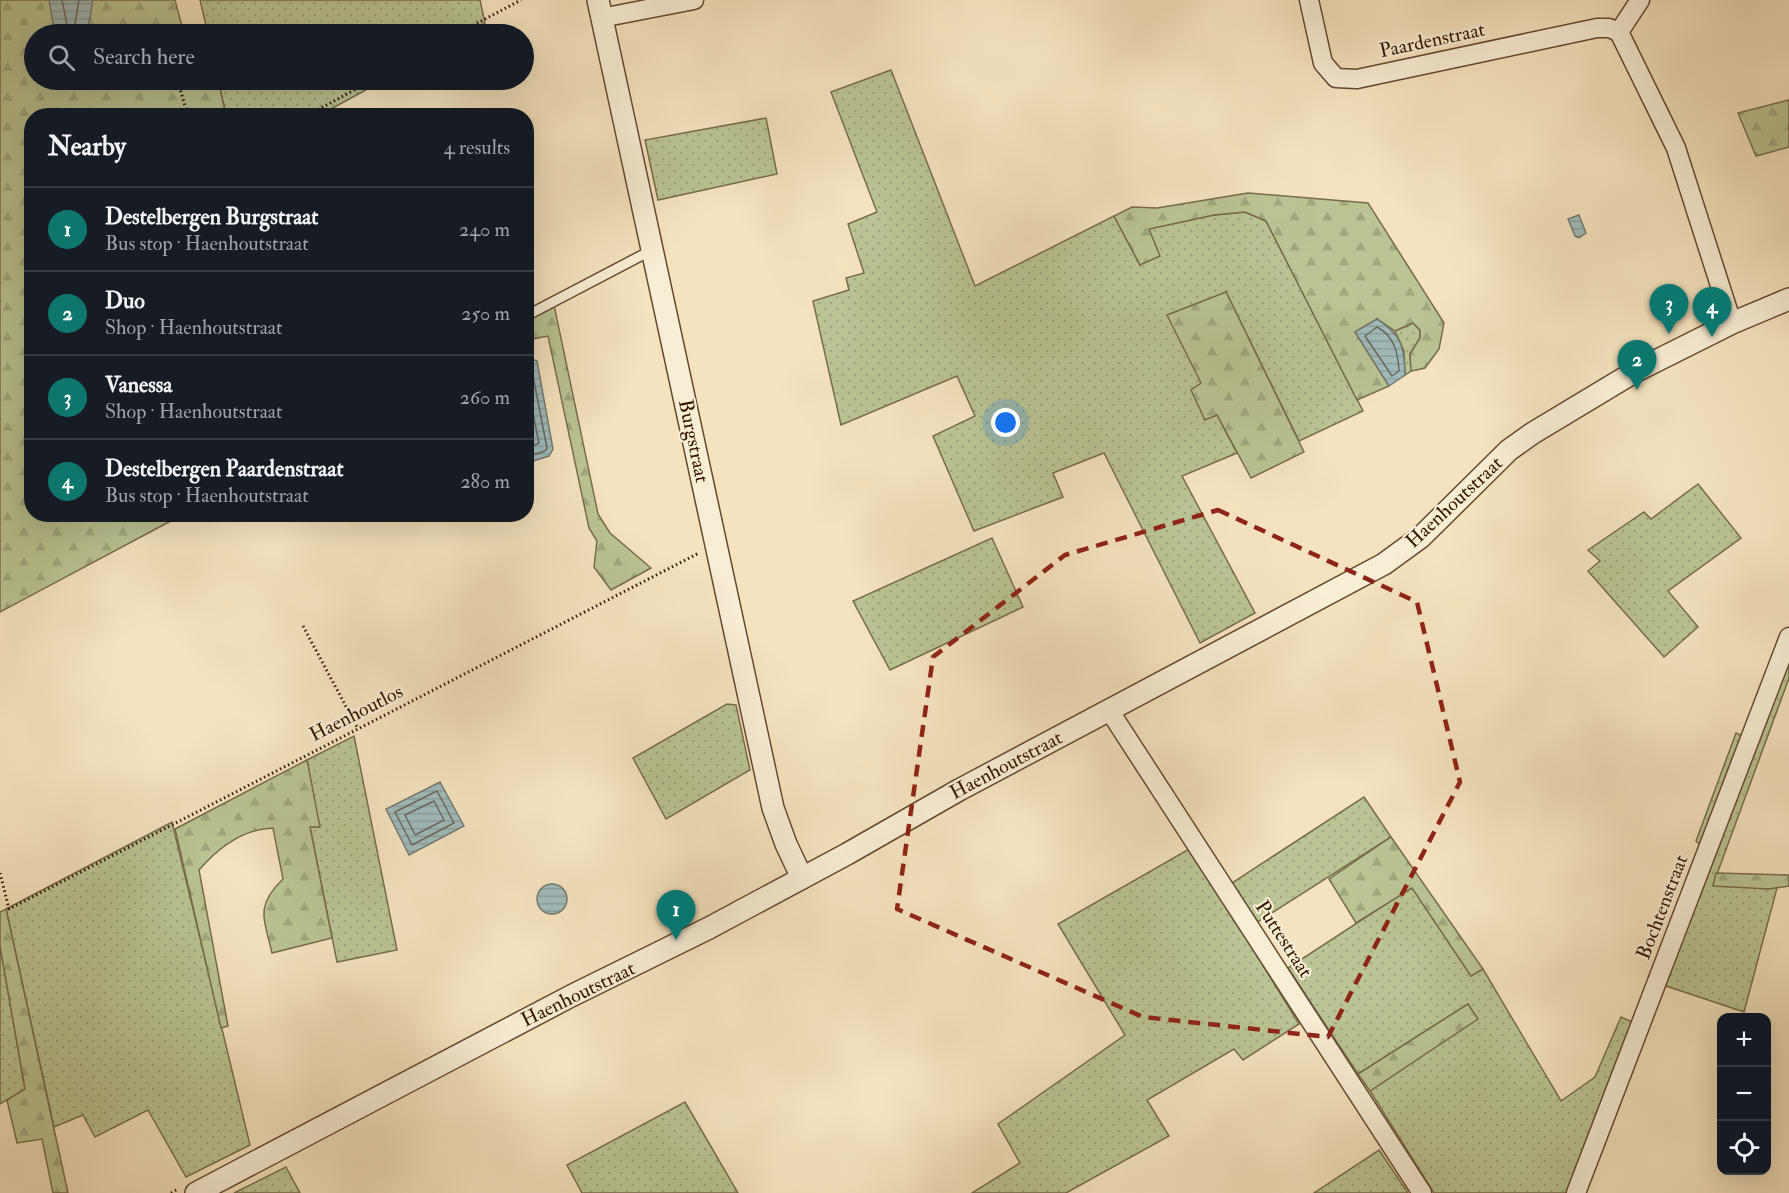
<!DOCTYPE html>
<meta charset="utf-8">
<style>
:root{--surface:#171b24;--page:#20242c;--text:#f1f3f6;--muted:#9ea1a6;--line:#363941;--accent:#0f766e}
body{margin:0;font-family:"IM FELL Double Pica",serif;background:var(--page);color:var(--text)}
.controls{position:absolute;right:18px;bottom:18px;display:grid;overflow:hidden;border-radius:12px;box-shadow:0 6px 24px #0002}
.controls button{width:54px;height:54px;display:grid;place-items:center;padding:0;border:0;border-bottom:2px solid var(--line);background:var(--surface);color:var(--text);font:30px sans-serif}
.you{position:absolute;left:1006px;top:423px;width:21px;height:21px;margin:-15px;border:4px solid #fff;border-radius:50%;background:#1a73e8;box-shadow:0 0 0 9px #1a73e833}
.badge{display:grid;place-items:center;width:39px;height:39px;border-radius:50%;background:var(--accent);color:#fff;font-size:20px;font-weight:700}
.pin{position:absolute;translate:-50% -50px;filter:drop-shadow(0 2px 3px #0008)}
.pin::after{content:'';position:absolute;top:32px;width:21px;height:18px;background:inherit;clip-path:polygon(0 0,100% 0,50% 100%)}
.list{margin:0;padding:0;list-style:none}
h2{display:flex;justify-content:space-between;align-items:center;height:78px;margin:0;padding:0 24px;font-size:26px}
h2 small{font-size:20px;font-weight:400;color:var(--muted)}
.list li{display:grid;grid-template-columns:39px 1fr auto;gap:18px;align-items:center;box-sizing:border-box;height:84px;padding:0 24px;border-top:2px solid var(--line)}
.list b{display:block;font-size:22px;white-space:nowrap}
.list p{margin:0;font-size:20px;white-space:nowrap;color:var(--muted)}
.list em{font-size:20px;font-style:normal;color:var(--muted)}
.icon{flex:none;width:33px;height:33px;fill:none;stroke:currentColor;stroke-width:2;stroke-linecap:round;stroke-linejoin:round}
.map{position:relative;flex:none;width:1789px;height:1193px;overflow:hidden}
.search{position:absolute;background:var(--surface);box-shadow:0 6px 24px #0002;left:24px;top:24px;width:510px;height:66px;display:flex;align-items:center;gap:15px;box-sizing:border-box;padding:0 21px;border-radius:33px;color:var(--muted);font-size:22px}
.panel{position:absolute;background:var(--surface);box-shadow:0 6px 24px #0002;left:24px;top:108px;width:510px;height:414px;border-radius:24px}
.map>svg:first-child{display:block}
.grass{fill:url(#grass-dots);stroke:#776d4a;stroke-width:1.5}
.forest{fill:url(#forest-firs);stroke:#776d4a;stroke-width:1.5}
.water{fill:url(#water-rules);stroke:#757971;stroke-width:1.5}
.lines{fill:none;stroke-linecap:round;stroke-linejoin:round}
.shore{stroke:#6a685e;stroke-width:1.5}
.service-casing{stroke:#644930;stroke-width:12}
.minor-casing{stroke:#644930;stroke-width:21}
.tertiary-casing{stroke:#644930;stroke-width:24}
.path{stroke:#341600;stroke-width:3;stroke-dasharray:1.5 3;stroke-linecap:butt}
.service{stroke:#f8edd5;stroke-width:9}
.minor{stroke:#f8edd5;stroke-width:18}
.tertiary{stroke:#f8edd5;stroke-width:21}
.marked{fill:none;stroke:#8f2418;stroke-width:4.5;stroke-dasharray:12 8;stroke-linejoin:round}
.labels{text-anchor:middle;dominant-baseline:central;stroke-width:4.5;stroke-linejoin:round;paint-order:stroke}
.street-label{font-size:20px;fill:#341600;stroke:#f8edd5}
</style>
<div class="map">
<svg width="1789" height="1193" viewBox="0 0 1789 1193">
<defs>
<pattern id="grass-dots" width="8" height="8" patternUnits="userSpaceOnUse" patternTransform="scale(1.5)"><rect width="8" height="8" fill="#bac494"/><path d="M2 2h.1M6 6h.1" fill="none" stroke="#a0a87e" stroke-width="1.8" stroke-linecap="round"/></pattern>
<pattern id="forest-firs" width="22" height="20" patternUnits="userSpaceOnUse" patternTransform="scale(1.5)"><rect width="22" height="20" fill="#bac494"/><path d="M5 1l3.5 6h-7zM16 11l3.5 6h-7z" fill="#a0a87e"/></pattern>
<pattern id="water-rules" width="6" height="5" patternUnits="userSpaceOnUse" patternTransform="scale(1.5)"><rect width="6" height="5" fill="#a0bbbc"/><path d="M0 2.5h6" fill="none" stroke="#8aa0a0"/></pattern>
</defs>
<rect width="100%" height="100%" fill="#f5e3bf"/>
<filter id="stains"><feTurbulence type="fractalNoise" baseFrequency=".00333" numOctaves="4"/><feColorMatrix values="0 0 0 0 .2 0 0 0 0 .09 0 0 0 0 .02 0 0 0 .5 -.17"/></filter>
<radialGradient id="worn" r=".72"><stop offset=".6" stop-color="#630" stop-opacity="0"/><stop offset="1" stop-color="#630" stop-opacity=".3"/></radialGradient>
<g class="grass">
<polygon points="200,0 480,0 485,23 465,34 208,34"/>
<polygon points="891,70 975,286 1114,216 1140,265 1148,229 1214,215 1245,212 1266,221 1363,411 1299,441 1226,292 1202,383 1204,419 1217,415 1237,453 1182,476 1255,613 1200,643 1104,453 1053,473 1063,497 974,531 933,436 975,416 957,376 841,425 813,301 849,290 846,278 864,273 848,224 877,212 831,92"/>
<polygon points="218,80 384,80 320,115 226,115"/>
<polygon points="766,118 777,174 658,200 645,140"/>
<polygon points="1413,323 1420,330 1420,338 1410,354 1411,371 1405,375 1404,351 1395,331"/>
<polygon points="1698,484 1741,538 1668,591 1698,627 1664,657 1588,571 1600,561 1588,550 1644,512 1651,519"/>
<polygon points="992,538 1023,607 890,670 853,601"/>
<polygon points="1789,651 1789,678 1713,885 1777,888 1744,1012 1663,985"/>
<polygon points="727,704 736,705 750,770 666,819 633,758"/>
<polygon points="1736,733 1742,736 1704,848 1696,841"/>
<polygon points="354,736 397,950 337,962 310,827 319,827 307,760"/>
<polygon points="1364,797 1391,837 1256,923 1232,883"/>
<polygon points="172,822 250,1145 186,1177 148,1110 95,1137 83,1115 54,1127 6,909"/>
<polygon points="1191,848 1299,1024 1243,1060 1234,1049 1147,1100 1169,1136 1066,1193 972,1193 1020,1163 998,1124 1125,1035 1058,924"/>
<polygon points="1412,887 1471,976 1483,969 1561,1101 1595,1077 1621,1017 1632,1022 1569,1193 1434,1193 1370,1091 1477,1019 1468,1004 1358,1074 1288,968"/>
<polygon points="0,946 25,1089 0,1104"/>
<polygon points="685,1102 738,1193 582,1193 567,1165"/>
<polygon points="1379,1150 1408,1193 1314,1193"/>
<polygon points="286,1167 300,1193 234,1193"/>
</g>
<g class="forest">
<polygon points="0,0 175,0 184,34 34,34 34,80 218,80 226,115 32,116 32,514 182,515 0,612"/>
<polygon points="1789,100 1789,147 1756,156 1738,113"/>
<polygon points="1248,193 1368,203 1444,323 1439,349 1425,368 1411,371 1410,354 1420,338 1420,330 1413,323 1395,331 1377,319 1355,332 1389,386 1357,400 1266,221 1245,212 1214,215 1149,229 1160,256 1140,265 1114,216 1132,207 1157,208"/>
<polygon points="526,287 533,313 554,305 598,514 610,533 651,568 611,590 594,567 597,541 589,528 548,336 527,340"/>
<polygon points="1226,292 1304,452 1251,478 1217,415 1205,420 1191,390 1201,383 1167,315"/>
<path d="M 307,760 L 320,827 L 310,827 L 332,938 L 272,953 C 264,918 255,906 283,879 L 273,828 C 243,829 218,848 199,870 L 228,1026 L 221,1028 L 175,829 Z"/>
<polygon points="1391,837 1483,969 1471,976 1412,888 1356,923 1329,879"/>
<polygon points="1716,873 1789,875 1789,886 1769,889 1713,886"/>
<polygon points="6,909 68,1193 53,1193 42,1139 17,1143 7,1100 25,1089 0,946 0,912"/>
<polygon points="1468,1004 1478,1019 1370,1091 1358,1074"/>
</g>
<g class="water">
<polygon points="49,0 93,0 87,34 55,34"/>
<polygon points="1579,215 1586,233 1579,238 1575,236 1568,219"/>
<path d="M 1377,319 C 1402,335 1404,346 1405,375 L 1389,386 L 1355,332 Z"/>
<polygon points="526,357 537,361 553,449 549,456 527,463"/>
<polygon points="440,782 464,826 409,855 386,809"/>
<circle cx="552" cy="899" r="15"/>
</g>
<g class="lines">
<g class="shore">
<polyline points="62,0 68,30 71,32 74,30 79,0"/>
<path d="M 1377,327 C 1394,336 1398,352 1399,371 L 1392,376 L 1365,336 Z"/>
<polyline points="526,363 531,366 547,448 545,451 526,457"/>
<polyline points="526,379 539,443 526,449"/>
<polygon points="437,791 454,823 412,845 395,812"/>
<polygon points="434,801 444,820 415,835 405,815"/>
</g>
<defs>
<polyline id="service" points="526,316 652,250"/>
<g id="minor">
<polyline points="1309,0 1323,63 1336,78 1357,79 1597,28 1609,28 1619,32 1640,0"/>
<polyline points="601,18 694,0"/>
<polyline points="1619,32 1676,148 1732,323"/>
<polyline points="1109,710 1422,1193"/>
<polyline points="1576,1193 1789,637"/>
</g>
<g id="tertiary">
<polyline points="598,0 773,808 786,844 802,878"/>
<polyline points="196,1193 571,996 709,928 847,854 959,790 1384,564 1421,537 1509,450 1533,433 1636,371 1732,323 1789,299"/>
</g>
</defs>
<use href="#service" class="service-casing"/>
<use href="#minor" class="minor-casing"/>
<use href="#tertiary" class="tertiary-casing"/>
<g class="path">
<polyline points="457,34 521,0"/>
<polyline points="178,82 188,116"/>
<polyline points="306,116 373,80"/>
<polyline points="303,626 358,729"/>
<polyline points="0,873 9,909 699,553"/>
<polyline points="171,1193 178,1189"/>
</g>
<use href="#service" class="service"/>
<use href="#minor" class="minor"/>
<use href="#tertiary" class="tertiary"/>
</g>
<path class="marked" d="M 1218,510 L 1417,602 L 1460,782 L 1328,1037 L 1143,1017 L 897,909 L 933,657 L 1065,555 Z"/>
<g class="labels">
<g class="street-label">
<text transform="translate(1432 40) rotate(-12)">Paardenstraat</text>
<text transform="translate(694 441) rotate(78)">Burgstraat</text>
<text transform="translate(1454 502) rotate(-43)">Haenhoutstraat</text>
<text transform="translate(356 713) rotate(-27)">Haenhoutlos</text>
<text transform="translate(1006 765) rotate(-28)">Haenhoutstraat</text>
<text transform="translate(1662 907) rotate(-69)">Bochtenstraat</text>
<text transform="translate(1284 939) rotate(57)">Puttestraat</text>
<text transform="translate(578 994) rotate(-26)">Haenhoutstraat</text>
</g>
</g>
<rect width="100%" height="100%" filter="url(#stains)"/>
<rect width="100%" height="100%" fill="url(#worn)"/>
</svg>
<div class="controls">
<button>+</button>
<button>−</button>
<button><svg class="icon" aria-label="locate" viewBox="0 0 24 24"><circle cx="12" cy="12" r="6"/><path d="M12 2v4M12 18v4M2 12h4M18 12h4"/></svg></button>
</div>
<div class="you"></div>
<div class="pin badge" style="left:676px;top:940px">1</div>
<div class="pin badge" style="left:1637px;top:390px">2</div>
<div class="pin badge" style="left:1669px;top:334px">3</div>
<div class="pin badge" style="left:1712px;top:337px">4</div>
<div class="search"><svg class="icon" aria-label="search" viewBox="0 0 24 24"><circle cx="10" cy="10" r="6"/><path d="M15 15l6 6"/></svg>Search here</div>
<section class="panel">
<h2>Nearby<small>4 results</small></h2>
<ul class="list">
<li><span class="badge">1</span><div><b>Destelbergen Burgstraat</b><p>Bus stop · Haenhoutstraat</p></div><em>240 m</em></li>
<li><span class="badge">2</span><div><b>Duo</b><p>Shop · Haenhoutstraat</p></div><em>250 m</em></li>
<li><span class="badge">3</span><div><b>Vanessa</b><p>Shop · Haenhoutstraat</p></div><em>260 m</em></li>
<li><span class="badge">4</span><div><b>Destelbergen Paardenstraat</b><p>Bus stop · Haenhoutstraat</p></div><em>280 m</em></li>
</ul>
</section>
</div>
